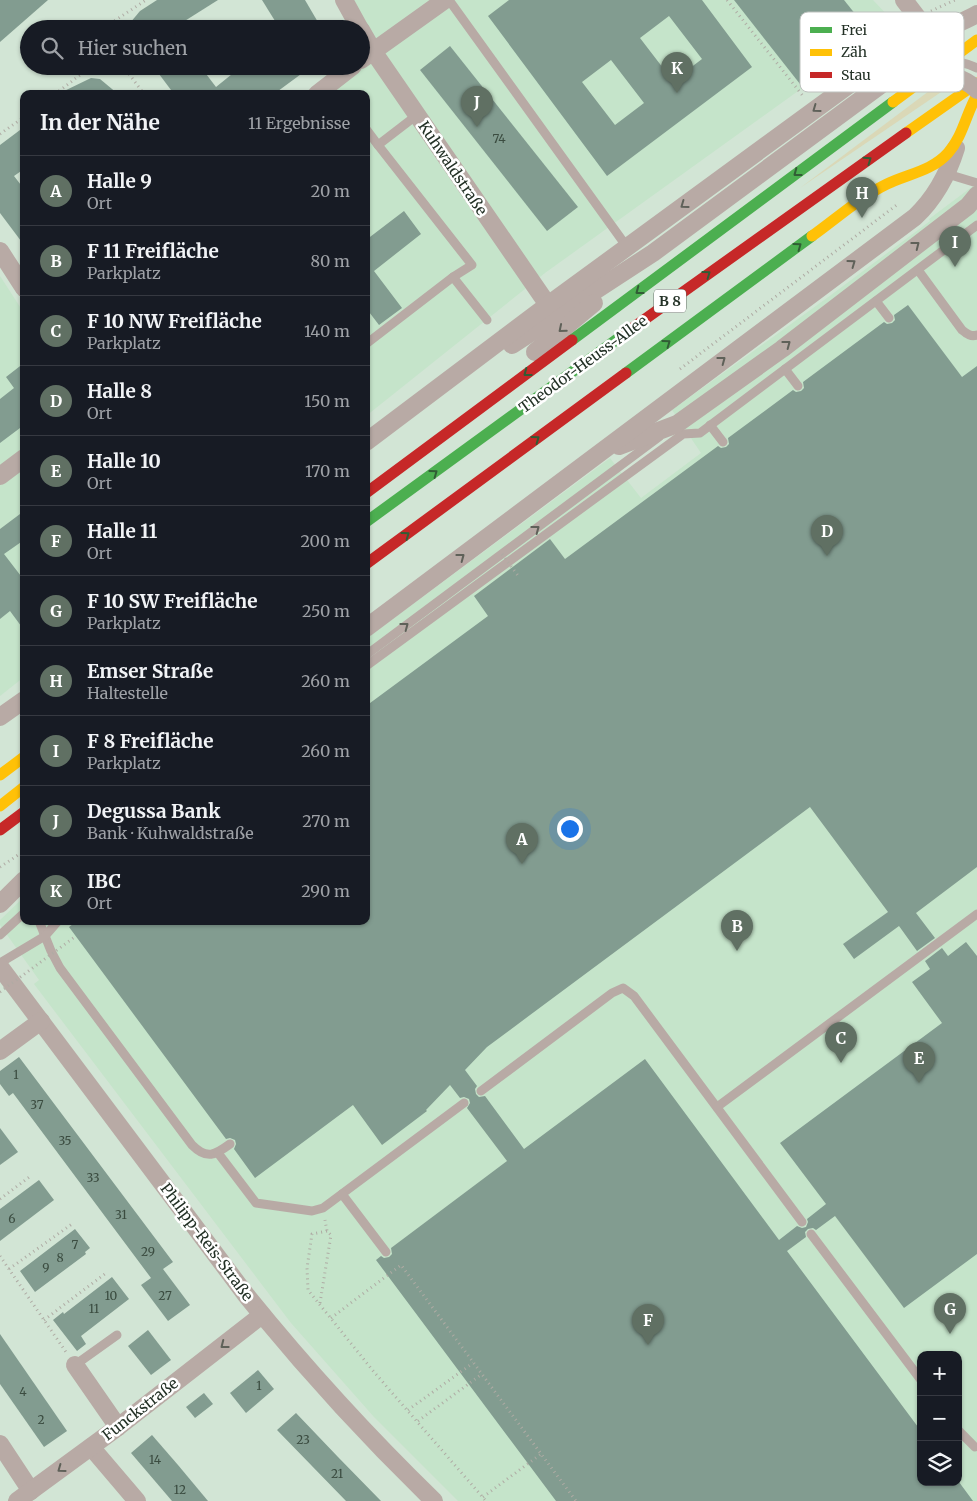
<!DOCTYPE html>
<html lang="de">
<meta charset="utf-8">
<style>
:root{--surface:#171b24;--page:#20242c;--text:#f1f3f6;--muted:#9ea1a6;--line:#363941;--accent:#607063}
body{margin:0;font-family:Merriweather,serif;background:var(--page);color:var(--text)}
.controls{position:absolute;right:15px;bottom:15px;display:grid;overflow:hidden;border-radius:10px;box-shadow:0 1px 4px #0004}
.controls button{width:45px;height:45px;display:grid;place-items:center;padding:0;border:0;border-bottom:1px solid var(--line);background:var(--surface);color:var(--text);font:25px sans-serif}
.you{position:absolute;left:569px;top:828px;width:18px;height:18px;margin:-12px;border:4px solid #fff;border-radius:50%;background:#1a73e8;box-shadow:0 0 0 8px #1a73e833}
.badge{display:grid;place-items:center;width:32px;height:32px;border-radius:50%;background:var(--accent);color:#fff;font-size:16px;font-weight:700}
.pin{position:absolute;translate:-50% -41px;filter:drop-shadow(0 1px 2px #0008)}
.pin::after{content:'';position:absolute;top:26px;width:18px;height:15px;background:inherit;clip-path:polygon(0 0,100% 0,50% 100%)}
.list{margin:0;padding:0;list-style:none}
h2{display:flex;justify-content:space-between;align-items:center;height:65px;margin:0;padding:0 20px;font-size:21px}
h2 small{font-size:16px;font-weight:400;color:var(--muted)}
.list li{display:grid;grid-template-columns:32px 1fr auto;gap:15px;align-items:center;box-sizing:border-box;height:70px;padding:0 20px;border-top:1px solid var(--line)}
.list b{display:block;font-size:19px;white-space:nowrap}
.list p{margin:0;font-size:16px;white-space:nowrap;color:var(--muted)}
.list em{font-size:16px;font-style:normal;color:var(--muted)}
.icon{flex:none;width:28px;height:28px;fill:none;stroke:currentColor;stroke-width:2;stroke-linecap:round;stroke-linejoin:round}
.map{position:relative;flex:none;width:977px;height:1501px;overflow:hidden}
.search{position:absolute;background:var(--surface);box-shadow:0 1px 4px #0004;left:20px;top:20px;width:350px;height:55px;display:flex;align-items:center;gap:12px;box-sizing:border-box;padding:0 18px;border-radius:28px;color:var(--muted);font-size:19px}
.panel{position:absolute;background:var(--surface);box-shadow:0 1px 4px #0004;left:20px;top:90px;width:350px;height:835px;border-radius:10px}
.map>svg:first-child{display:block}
.built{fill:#c5e4ca;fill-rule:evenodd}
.green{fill:#dad8b7}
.building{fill:#829c90;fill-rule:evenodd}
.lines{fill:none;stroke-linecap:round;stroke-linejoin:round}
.path{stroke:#afaba4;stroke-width:3;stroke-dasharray:1 4;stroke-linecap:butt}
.lane{stroke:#b8aaa5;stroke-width:9}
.street{stroke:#b8aaa5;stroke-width:18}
.fast{stroke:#4caf50;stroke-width:11}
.slow{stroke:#ffc107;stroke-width:11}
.jam{stroke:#c62828;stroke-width:11}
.path-bridge{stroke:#afaba4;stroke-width:3;stroke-dasharray:1 4;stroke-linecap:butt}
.lane-bridge{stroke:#b8aaa5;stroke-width:9}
.street-bridge{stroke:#b8aaa5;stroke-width:18}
.oneway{stroke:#5f6159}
.oneway2{stroke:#315d35}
.labels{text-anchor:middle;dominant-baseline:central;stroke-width:5;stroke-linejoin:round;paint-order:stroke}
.number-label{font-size:12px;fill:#3b4c40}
.shield{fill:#fff;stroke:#656f67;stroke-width:1}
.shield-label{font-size:14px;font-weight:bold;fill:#233126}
.street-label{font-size:15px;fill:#233126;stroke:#fff}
.key{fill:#fff;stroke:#bdc1be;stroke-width:1}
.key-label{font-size:14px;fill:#233126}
</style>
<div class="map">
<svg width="977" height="1501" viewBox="0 0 977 1501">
<rect width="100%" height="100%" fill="#d2e5d5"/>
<g class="built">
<polygon points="344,0 873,0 894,22 545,273 366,416 366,94 325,94 373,56"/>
<path d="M 977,183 L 977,1501 L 458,1501 L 374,1417 L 291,1323 L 34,984 L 39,980 L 0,925 L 0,920 L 24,897 L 24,921 L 366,921 L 366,639 L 610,458 L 641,498 L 701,453 L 672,410 L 831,295 L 930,221 L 929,219 ZM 921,1355 L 958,1355 L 958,1482 L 921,1482 Z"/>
<polygon points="0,276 24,313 24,677 0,696"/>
</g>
<polygon class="green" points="941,82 950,86 800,188"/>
<g class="building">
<polygon points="0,0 48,0 0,42"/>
<polygon points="157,0 218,0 172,29 125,29 140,11"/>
<polygon points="262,0 305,0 322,29 280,29"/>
<path d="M 509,0 L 702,0 L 752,67 L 607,176 L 488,16 ZM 669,16 L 702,59 L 673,81 L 640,38 ZM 611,60 L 644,103 L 615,125 L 582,82 Z"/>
<polygon points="734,0 844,0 868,30 800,84"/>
<polygon points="450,46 578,207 547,231 420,70"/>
<polygon points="153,66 200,66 216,87 242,66 312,66 274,94 174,94"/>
<polygon points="91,78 100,79 118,94 58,94"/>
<polygon points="24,127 24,169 14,176 24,189 24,245 0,213 0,145"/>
<polygon points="404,211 421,234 374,271 402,308 379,325 366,308 366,240"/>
<polygon points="908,305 962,377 977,366 977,867 916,913 935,938 917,951 899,926 854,959 843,944 888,912 810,807 487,1047 465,1070 477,1086 475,1089 476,1094 479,1097 485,1096 524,1149 645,1059 779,1240 797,1226 802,1228 806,1227 808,1222 807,1219 826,1204 780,1143 942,1023 912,982 930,969 925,961 942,948 948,956 966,942 977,956 977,1254 904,1308 835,1216 816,1230 813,1228 808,1229 805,1232 806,1237 787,1251 921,1431 921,1482 959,1482 973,1501 556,1501 376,1260 381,1256 384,1258 389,1257 392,1254 391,1248 507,1161 467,1108 470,1103 469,1099 464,1097 460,1098 450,1085 426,1110 427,1111 382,1145 353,1105 255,1178 234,1149 236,1144 235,1140 230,1138 226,1139 69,927 77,921 366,921 366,706 488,616 474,596 550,539 565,559 718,446 721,448 726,447 729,444 728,438 793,390 796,392 801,391 804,388 803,382 884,322 887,324 892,323 895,320 894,315"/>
<polygon points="24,363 24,425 0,443 0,399 14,388 6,377"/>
<polygon points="24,511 24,540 4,554 24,580 24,630 10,611 0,619 0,529"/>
<polygon points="19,1057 173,1262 163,1269 190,1305 168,1321 141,1285 151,1278 13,1093 9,1096 0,1084 0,1071"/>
<polygon points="0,1128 18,1152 0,1165"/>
<polygon points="39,1180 54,1200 0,1241 0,1209"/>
<polygon points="75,1229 90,1248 85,1252 86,1254 35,1292 20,1271"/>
<polygon points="112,1277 129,1299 81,1336 86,1344 77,1351 53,1320 63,1312 64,1314"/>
<polygon points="148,1330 171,1360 151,1375 128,1346"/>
<polygon points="0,1334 67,1431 44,1447 0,1384"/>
<polygon points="258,1370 274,1389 246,1413 230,1393"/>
<polygon points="204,1393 213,1404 195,1418 186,1407"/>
<polygon points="296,1413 338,1457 381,1501 346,1501 277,1430"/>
<polygon points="152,1435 178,1465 208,1501 172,1501 131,1453"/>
</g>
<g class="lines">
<g class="path">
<polyline points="727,0 803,96"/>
<polyline points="931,11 955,0"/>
<polyline points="102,29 146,0"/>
<polyline points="123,66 144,94"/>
<polyline points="816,86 864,46 903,25"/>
<polyline points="55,94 92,66"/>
<polyline points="0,134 24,117"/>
<polyline points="680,369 898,204"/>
<polyline points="0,867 24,851"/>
<polyline points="0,1199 32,1175"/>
<polyline points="327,1231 312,1234 307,1268 308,1290 374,1372 486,1501"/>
<polyline points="0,1256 66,1352"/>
<polyline points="9,1269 72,1224"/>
<polyline points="320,1303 331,1235 327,1231 325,1220"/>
<polyline points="331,1318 401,1265 576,1501"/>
<polyline points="44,1320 106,1273"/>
<polyline points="408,1410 473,1363"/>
<polyline points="418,1421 482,1374"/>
<polyline points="483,1497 541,1454"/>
</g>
<g class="lane">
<polyline points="449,0 627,247"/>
<polyline points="366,129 378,145 417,115"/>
<polyline points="378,145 472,265 453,277"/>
<polyline points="944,173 977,183"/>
<path d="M 918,270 L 962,330 C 967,334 971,337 977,335"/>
<polyline points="876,301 889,318"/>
<polyline points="366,344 453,277 487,320"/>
<polyline points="785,369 798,386"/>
<polyline points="710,425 723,442"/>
<polyline points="366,655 659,437"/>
<polyline points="366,666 683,434 700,433 977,225"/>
<path d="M 39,921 L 51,951 L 60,968 L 192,1145 C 207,1160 215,1155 230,1144"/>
<polyline points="0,935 24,913"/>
<polyline points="0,963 45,936 58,921"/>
<polyline points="481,1091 612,993 623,988 634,996 802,1222"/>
<polyline points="717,1107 977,914"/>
<polyline points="218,1153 256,1203 312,1211 323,1208 464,1103"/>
<polyline points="342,1194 386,1252"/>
<polyline points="811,1234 921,1380"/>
<polyline points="75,1365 117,1335"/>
<polyline points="958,1430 975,1447"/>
</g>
<g class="street">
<polyline points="344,0 360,29"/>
<polyline points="904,0 917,17 925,36"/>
<polyline points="361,30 373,51 548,305"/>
<polyline points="361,60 445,0"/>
<polyline points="317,94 353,66"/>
<polyline points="0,251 24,288"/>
<polyline points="512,345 653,253 882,84 902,72"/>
<polyline points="535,352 594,303"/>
<path d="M 366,442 L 548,305 L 898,49 C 924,36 952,28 977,14"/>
<polyline points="619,446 677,424 782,349 968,206 977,195"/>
<polyline points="0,476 24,458"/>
<path d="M 366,628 L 915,217 C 935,198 948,174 956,148"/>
<polyline points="0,717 24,700"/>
<polyline points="0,904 24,880"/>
<path d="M 0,967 L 246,1295 C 305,1368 368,1437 434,1501"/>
<polyline points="0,1051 41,1021"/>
<polyline points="75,1365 118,1427"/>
<polyline points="0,1444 31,1491"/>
<polyline points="91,1447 137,1501"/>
<polyline points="17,1501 118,1427 262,1315"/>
</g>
<g class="fast">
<polyline points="572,340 893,102"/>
<polyline points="626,373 812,236"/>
<polyline points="366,522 627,332"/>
</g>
<g class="slow">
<polyline points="893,102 977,40"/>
<polyline points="906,133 977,83"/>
<path d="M 812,236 C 836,219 860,197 887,184 C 908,174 932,171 948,153 C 963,136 966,114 977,95"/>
<polyline points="0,775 24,757"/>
<polyline points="0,806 24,787"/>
</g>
<g class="jam">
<polyline points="627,332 906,133"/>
<polyline points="366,493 572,340"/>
<polyline points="366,564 626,373"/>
<polyline points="0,830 24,812"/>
</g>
<g class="path-bridge">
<polyline points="502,554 519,577"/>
<polyline points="0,992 76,936"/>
</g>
<path class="lane-bridge" d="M 908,68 C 931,56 954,58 977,68"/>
<path class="street-bridge" d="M 902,72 C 928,72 957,70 977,90"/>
</g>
<defs><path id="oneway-chevron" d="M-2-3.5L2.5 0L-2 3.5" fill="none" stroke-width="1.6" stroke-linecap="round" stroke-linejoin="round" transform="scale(1.25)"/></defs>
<g class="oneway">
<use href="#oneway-chevron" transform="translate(816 109) rotate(144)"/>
<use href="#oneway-chevron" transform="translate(684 205) rotate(144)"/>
<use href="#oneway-chevron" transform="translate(916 245) rotate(-38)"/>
<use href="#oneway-chevron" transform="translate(852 263) rotate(-36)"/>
<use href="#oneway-chevron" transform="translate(562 329) rotate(140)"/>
<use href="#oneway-chevron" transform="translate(787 344) rotate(-37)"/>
<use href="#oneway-chevron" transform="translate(722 360) rotate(-37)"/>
<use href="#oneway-chevron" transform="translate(536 529) rotate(-37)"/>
<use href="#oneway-chevron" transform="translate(461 557) rotate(-37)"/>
<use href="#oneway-chevron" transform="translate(405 626) rotate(-37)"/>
<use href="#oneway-chevron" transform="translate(224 1345) rotate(142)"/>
<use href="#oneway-chevron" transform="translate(61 1469) rotate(144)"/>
</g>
<g class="oneway2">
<use href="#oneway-chevron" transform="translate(868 160) rotate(-35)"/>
<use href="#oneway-chevron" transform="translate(797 173) rotate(143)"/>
<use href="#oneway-chevron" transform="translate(798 246) rotate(-36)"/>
<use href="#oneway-chevron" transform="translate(707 274) rotate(-36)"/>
<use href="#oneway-chevron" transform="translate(639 291) rotate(143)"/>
<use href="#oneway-chevron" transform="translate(667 343) rotate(-36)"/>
<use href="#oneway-chevron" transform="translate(527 373) rotate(143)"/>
<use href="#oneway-chevron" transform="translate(536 439) rotate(-36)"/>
<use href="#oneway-chevron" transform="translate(434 473) rotate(-36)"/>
<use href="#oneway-chevron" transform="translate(406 535) rotate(-36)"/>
</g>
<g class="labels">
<g class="number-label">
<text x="499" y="138">74</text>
<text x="16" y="1074">1</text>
<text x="37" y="1104">37</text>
<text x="65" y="1140">35</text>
<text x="93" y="1177">33</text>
<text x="121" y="1214">31</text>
<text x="12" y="1218">6</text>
<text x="75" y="1244">7</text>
<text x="148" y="1251">29</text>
<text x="60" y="1257">8</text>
<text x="46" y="1267">9</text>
<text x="111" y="1295">10</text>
<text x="165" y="1295">27</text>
<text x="94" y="1308">11</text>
<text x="259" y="1385">1</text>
<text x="23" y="1391">4</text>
<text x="41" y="1419">2</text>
<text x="303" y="1439">23</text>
<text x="155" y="1459">14</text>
<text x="337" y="1473">21</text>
<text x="180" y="1489">12</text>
</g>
<rect class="shield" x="654" y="289.5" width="32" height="23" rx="4"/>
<g class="shield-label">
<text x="670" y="301">B 8</text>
</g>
<g class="street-label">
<text transform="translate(453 168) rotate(56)">Kuhwaldstraße</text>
<text transform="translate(583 364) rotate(-36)">Theodor-Heuss-Allee</text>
<text transform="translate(207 1242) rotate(53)">Philipp-Reis-Straße</text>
<text transform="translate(140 1409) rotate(-38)">Funckstraße</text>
</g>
</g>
<rect x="800" y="12" width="164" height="80" rx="8" class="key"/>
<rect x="810" y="27" width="22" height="6" fill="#4caf50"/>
<rect x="810" y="49" width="22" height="7" fill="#ffc107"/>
<rect x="810" y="72" width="22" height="6" fill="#c62828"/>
<g class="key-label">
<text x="841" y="35">Frei</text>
<text x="841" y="57">Zäh</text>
<text x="841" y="80">Stau</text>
</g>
</svg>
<div class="controls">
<button>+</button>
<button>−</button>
<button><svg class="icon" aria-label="layers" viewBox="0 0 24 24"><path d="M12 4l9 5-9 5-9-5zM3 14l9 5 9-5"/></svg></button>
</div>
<div class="you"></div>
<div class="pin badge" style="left:522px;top:864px">A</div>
<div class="pin badge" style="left:737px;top:951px">B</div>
<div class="pin badge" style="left:841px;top:1063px">C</div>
<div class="pin badge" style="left:827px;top:556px">D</div>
<div class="pin badge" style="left:919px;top:1083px">E</div>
<div class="pin badge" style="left:648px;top:1345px">F</div>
<div class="pin badge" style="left:950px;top:1334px">G</div>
<div class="pin badge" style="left:862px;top:218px">H</div>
<div class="pin badge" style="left:955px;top:267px">I</div>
<div class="pin badge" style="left:477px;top:127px">J</div>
<div class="pin badge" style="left:677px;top:93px">K</div>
<div class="search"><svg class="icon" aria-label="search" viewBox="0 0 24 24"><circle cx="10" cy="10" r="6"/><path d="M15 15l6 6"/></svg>Hier suchen</div>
<section class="panel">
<h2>In der Nähe<small>11 Ergebnisse</small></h2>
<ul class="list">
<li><span class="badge">A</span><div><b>Halle 9</b><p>Ort</p></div><em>20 m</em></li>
<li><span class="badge">B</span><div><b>F 11 Freifläche</b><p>Parkplatz</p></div><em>80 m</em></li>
<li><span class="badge">C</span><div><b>F 10 NW Freifläche</b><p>Parkplatz</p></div><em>140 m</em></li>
<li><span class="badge">D</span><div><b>Halle 8</b><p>Ort</p></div><em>150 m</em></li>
<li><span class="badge">E</span><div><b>Halle 10</b><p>Ort</p></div><em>170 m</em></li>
<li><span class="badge">F</span><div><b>Halle 11</b><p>Ort</p></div><em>200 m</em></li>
<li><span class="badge">G</span><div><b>F 10 SW Freifläche</b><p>Parkplatz</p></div><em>250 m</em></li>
<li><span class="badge">H</span><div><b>Emser Straße</b><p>Haltestelle</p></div><em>260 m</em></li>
<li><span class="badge">I</span><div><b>F 8 Freifläche</b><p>Parkplatz</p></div><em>260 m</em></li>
<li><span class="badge">J</span><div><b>Degussa Bank</b><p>Bank · Kuhwaldstraße</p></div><em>270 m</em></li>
<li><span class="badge">K</span><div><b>IBC</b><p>Ort</p></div><em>290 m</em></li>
</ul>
</section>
</div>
